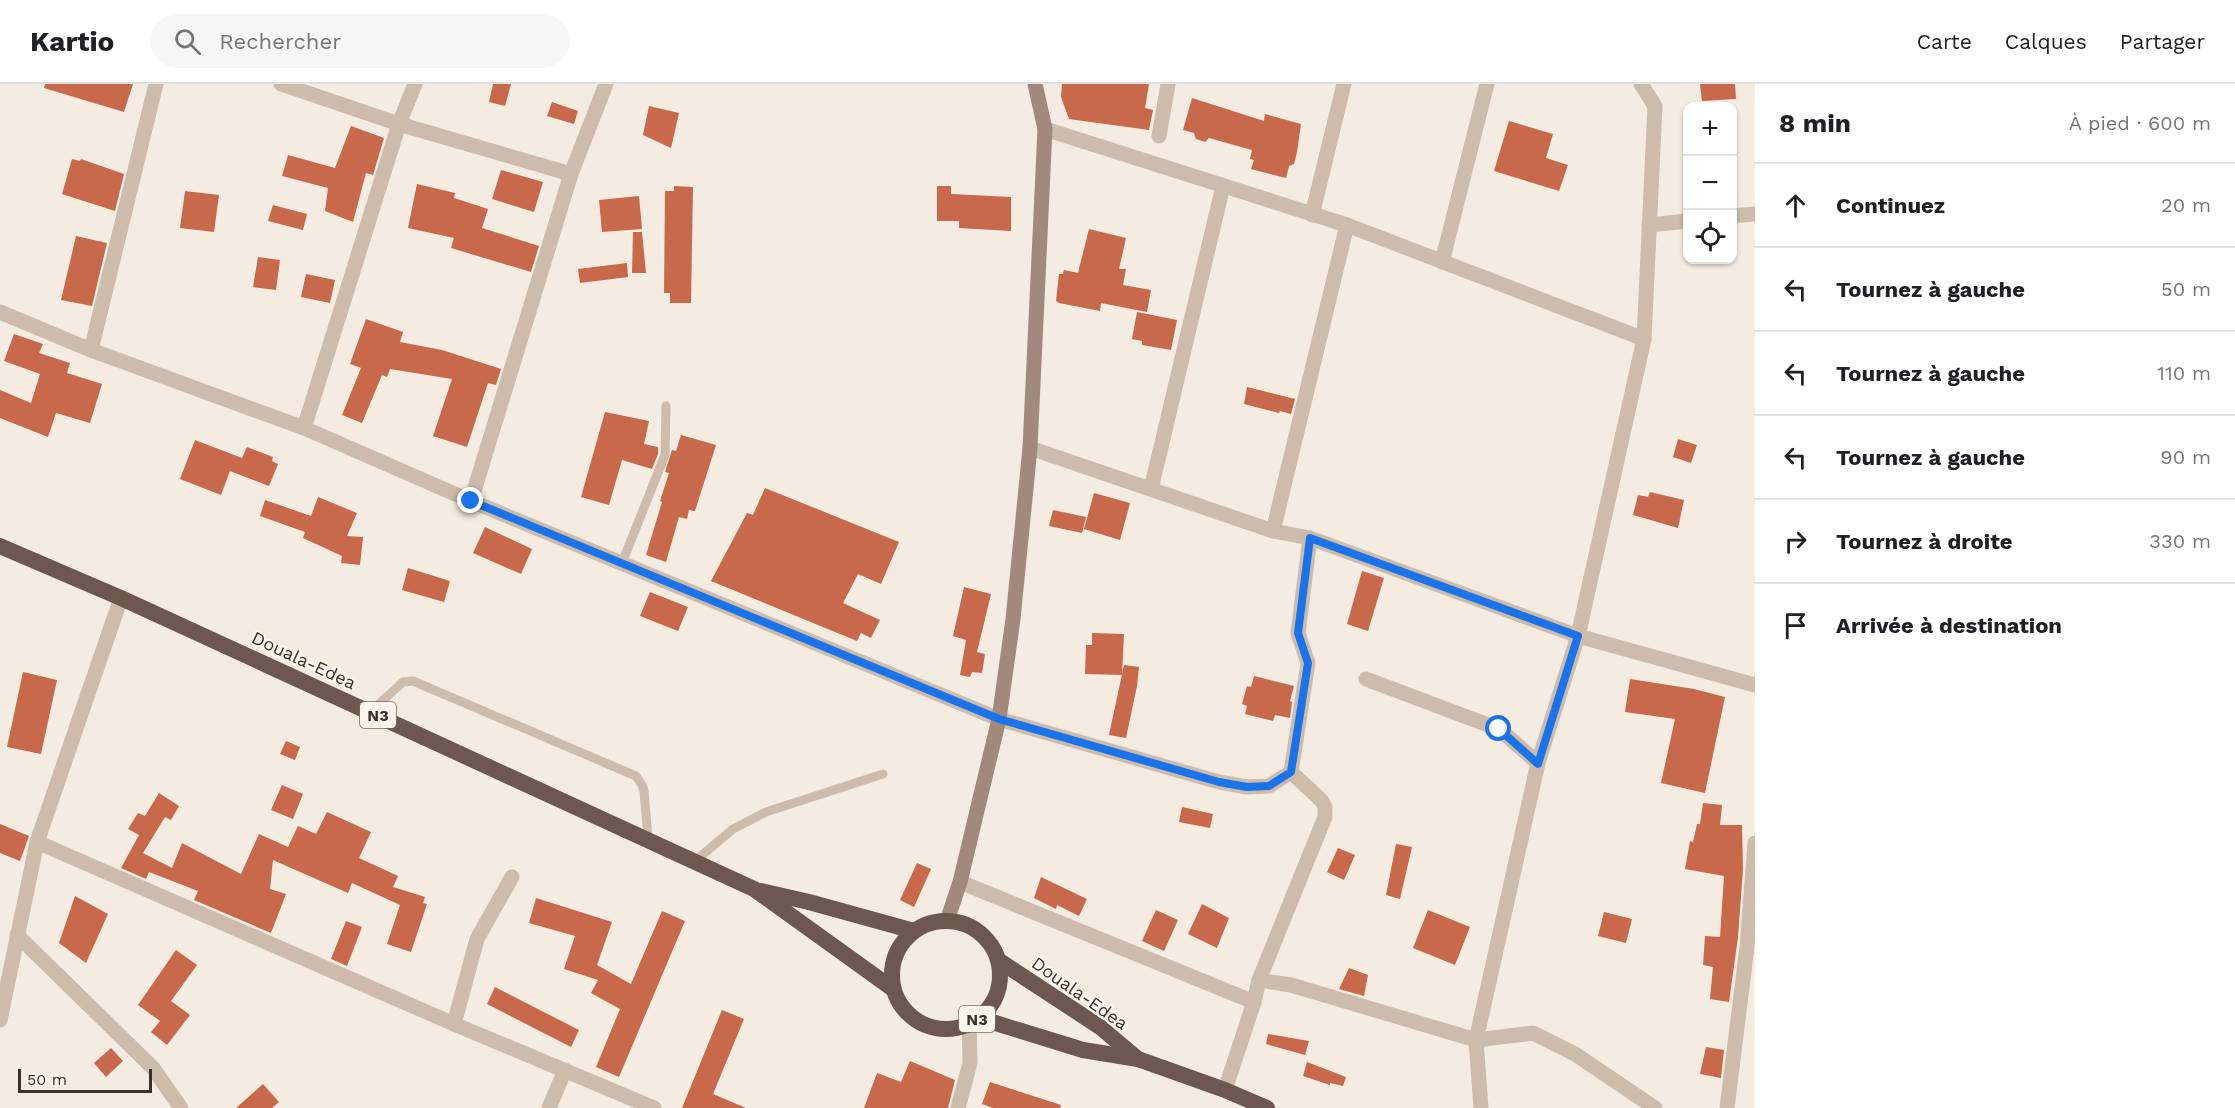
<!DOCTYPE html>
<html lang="fr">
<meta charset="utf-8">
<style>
:root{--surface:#fff;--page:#f6f6f6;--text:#202124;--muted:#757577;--line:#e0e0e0}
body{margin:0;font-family:"Work Sans",sans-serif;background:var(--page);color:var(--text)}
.controls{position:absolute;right:18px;top:18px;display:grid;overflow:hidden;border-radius:12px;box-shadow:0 2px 4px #0004}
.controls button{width:54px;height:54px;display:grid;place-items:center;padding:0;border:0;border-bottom:2px solid var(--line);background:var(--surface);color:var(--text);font:30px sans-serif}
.scale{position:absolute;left:18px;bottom:15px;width:134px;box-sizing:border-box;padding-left:6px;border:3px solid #3b302b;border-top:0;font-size:16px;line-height:21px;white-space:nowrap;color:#3b302b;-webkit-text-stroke:4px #fbf5ee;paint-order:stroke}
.stop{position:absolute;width:18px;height:18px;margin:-14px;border:4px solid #1a73e8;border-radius:50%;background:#fff}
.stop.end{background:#1a73e8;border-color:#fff;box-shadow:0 2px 6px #0008}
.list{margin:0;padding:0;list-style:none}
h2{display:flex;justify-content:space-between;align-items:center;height:78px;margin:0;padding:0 24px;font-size:26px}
h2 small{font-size:20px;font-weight:400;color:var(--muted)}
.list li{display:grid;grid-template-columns:39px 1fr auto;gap:18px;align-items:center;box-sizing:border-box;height:84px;padding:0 24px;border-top:2px solid var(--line)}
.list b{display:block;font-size:22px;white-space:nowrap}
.list em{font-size:20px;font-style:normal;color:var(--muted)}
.icon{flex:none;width:33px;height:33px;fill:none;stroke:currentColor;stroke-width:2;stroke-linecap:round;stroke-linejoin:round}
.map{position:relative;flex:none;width:1755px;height:1024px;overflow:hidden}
header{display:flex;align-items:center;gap:36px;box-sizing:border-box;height:84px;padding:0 30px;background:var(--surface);border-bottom:2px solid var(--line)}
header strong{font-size:28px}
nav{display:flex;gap:33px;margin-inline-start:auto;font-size:21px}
.search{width:420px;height:54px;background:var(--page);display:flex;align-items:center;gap:15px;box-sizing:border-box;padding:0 21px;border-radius:33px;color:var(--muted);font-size:22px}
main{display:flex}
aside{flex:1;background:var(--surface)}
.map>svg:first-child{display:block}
.building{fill:#c8694b}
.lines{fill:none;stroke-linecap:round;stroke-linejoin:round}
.service{stroke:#cdbbac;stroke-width:9}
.minor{stroke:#cdbbac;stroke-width:15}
.secondary{stroke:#a18a7d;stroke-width:15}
.trunk{stroke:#6c584f;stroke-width:16}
.route{stroke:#1a73e8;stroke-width:8}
.labels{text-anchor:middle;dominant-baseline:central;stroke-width:4.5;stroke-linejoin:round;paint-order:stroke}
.shield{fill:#fbf5ee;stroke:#756b66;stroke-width:1.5}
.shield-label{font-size:16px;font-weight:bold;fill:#3b302b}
.street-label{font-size:18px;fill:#3b302b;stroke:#fbf5ee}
</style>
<header>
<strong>Kartio</strong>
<div class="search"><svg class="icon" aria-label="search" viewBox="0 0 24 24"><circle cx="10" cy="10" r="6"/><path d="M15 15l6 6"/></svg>Rechercher</div>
<nav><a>Carte</a><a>Calques</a><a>Partager</a></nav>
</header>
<main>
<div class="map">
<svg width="1755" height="1024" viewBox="0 0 1755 1024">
<rect width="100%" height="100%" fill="#f4ebe1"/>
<g class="building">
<polygon points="45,0 133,0 124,28 44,4"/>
<polygon points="493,0 511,0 505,22 489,18"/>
<polygon points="1062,0 1149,0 1145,24 1153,26 1149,46 1069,35 1061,13"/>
<polygon points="1700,0 1735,0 1736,15 1702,17"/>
<polygon points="1192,14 1264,37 1265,30 1301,40 1297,68 1294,80 1289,82 1286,94 1251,85 1254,76 1250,75 1252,66 1209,54 1205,58 1196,55 1194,49 1183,46"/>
<polygon points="552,18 578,27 574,40 547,32"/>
<polygon points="649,22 679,29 671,64 643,51"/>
<polygon points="1509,37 1553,50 1546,74 1568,81 1559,107 1494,87"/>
<polygon points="351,42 384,54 373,91 366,89 353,138 325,127 328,104 282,92 288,71 335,84"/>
<polygon points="72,75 80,77 81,75 124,90 115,127 62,110"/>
<polygon points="501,86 543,98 534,128 492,115"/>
<polygon points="417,100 455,109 454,114 488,125 482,144 539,162 531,188 451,164 454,154 408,144"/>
<polygon points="674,102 693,103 691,219 670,219 670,209 664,209 665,107 674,107"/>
<polygon points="937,102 951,102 951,110 1011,113 1011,147 959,144 959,137 937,137"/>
<polygon points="185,107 219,111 214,148 180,144"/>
<polygon points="639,112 642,145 602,148 599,116"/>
<polygon points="273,121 307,130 303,146 268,137"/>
<polygon points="1089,145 1126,154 1119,185 1126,185 1123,201 1151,206 1147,228 1101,219 1100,227 1059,219 1056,217 1059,190 1063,190 1064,186 1078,189"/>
<polygon points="633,148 642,148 646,189 632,189"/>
<polygon points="76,152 107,159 92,222 61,216"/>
<polygon points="258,173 280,176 276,206 253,203"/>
<polygon points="627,179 628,193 580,199 578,185"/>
<polygon points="306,190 335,196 330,219 301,213"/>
<polygon points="1137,228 1177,236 1171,266 1142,261 1142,257 1132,255"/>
<polygon points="366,235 403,248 400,258 442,266 501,285 496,301 488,299 467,363 433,352 452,295 390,285 387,293 382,291 362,339 342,331 361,284 350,280"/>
<polygon points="14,250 43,260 39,269 70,279 67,289 102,300 90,339 56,329 48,353 0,334 0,306 31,319 40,290 4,277"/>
<polygon points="1247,303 1295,315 1291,330 1280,327 1279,329 1244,320"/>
<polygon points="605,328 649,337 644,360 658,363 658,370 652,385 622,376 609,421 581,413"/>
<polygon points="681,351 716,361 695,427 689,426 687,435 679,433 666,478 646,471 662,418 660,417 669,389 665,388 672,366 676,367"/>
<polygon points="1678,355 1697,361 1691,379 1673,373"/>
<polygon points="195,356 242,374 247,363 273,373 272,377 278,380 269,402 230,387 221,411 180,395"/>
<polygon points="765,404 899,458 881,500 858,490 843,519 880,536 871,554 861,549 857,557 711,497 747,429 753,431"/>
<polygon points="1650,408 1684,416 1678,444 1633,431 1638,411 1648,413"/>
<polygon points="1094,409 1130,419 1120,456 1084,445"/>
<polygon points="318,413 357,429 347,452 363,453 360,481 341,479 342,472 303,454 305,448 260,432 265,416 311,432"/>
<polygon points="1053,426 1086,433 1082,449 1049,442"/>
<polygon points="485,443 532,465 521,490 473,469"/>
<polygon points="408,484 450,497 444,518 402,506"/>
<polygon points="1362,487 1384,494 1368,547 1347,540"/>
<polygon points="964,503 991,510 977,568 985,570 982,589 972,588 970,593 960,591 966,556 953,552"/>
<polygon points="650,508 688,523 678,547 640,532"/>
<polygon points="1092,549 1124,550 1122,591 1085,590 1086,561 1092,561"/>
<polygon points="1124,581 1139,583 1137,602 1126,654 1109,651"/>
<polygon points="23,588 57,596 41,670 7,663"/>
<polygon points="1254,592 1294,602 1290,617 1292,618 1290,634 1275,631 1273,637 1245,630 1247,622 1242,620 1247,602 1251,603"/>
<polygon points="1630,595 1694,605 1725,613 1705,709 1661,699 1675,635 1625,628"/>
<polygon points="286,657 300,663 295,676 280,670"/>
<polygon points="282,701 303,710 293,735 271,726"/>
<polygon points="159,709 179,722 171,736 165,733 143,769 172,784 182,759 241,790 259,750 288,763 298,742 316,750 327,728 371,748 359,774 398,792 393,803 425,813 423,819 427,820 411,868 387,860 400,821 352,799 348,809 273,776 270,805 286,810 271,849 194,816 198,807 149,788 146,795 121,784 139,751 128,745 138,729 145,732"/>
<polygon points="1703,719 1722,721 1720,741 1742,741 1743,785 1738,853 1729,918 1710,915 1713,883 1703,881 1705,852 1720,853 1724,792 1685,785 1690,757 1693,758 1697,740 1700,740"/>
<polygon points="1182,723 1213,730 1210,744 1179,738"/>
<polygon points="0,740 29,752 20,777 0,769"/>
<polygon points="1396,760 1412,763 1400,815 1386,811"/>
<polygon points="1338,764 1355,771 1344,796 1327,788"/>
<polygon points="917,779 931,785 914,823 900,816"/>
<polygon points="1041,793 1087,815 1079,832 1057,821 1056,825 1034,814"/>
<polygon points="75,812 108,830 86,879 59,859"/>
<polygon points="536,814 612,838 597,881 631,900 662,827 685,837 619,993 596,983 620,925 591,909 598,896 564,885 575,852 529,839"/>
<polygon points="1202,820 1229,834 1217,864 1188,850"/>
<polygon points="1156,826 1178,836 1164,867 1142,857"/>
<polygon points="1428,826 1470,843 1455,881 1413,864"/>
<polygon points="1604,828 1632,835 1626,859 1598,852"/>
<polygon points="346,837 362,843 347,882 331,875"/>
<polygon points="176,866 197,881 171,917 190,931 167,961 151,948 160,937 138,921"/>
<polygon points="1349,884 1368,891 1364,912 1339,905"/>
<polygon points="495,903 579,946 571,963 487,920"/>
<polygon points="722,926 744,935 713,1010 746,1024 682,1024"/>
<polygon points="1268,950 1309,957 1305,971 1266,960"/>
<polygon points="1706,963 1724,966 1721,994 1700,990"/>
<polygon points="111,964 123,977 106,993 94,979"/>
<polygon points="910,977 955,996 948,1024 864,1024 877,989 901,998"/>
<polygon points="1307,978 1346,993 1343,1002 1330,999 1330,1001 1303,992"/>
<polygon points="990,998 1061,1021 1060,1024 993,1024 982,1020"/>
<polygon points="263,1000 279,1018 272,1024 236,1024"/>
</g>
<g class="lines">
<g class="service">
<polyline points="622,479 665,371 666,322"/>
<polyline points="370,628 403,598 413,597 636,692 642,701 644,707 648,755"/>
<polyline points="695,777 733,745 766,728 883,690"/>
</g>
<g class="minor">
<polyline points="281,0 399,40 571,90"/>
<polyline points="1045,45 1347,141 1644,255"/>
<polyline points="1159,52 1168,0"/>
<polyline points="1312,131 1344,0"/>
<polyline points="1732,132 1755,130"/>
<polyline points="1649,141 1688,137"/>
<polyline points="1442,178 1487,0"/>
<polyline points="0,228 91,266 304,344 471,417 999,635 1219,698 1247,703 1269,702 1291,688 1308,579 1298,549 1310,454"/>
<polyline points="91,266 156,0"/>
<polyline points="304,344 399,40 415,0"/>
<polyline points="1030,364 1273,447 1310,454 1578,552 1755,601"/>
<polyline points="1151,405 1223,102"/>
<polyline points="471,417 571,90 606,0"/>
<polyline points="1273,447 1347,141"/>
<polyline points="1366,595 1499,645 1538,679"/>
<polyline points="37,758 454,940 654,1024"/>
<polyline points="960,798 1254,918"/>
<polyline points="17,851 153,984 181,1024"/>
<polyline points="1259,896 1325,733 1325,723 1322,717 1291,688"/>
<polyline points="0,936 37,758 121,514"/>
<polyline points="454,940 477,855 512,793"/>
<polyline points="1225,1006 1254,918 1259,896 1291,901 1476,956 1533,949 1575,970 1655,1024"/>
<polyline points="549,1024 565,986"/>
<polyline points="958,1024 970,979 969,940"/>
<polyline points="1481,1024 1476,956 1538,679 1578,552 1644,255 1655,22 1641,0"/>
<polyline points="1727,1024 1747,863 1755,759"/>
</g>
<polyline class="secondary" points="947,837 960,798 999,635 1013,535 1030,364 1045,45 1035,0"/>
<g class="trunk">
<polyline points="0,462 121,514 754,805 893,905"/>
<polyline points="761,807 809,818 914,847"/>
<circle cx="946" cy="891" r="54"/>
<polyline points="998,876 1100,943 1138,975"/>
<polyline points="979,934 1083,966 1138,975 1225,1006 1267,1024"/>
</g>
</g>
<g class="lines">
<polyline class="route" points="471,417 999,635 1219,698 1247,703 1269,702 1291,688 1308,579 1298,549 1310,454 1578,552 1538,680 1499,645"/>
</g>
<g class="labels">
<g class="shield">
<rect x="360" y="618" width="36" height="26" rx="4.5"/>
<rect x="959" y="922" width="36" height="26" rx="4.5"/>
</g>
<g class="shield-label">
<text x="378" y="631">N3</text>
<text x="977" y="935">N3</text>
</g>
<g class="street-label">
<text transform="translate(304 576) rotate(25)">Douala-Edea</text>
<text transform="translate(1080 909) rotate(35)">Douala-Edea</text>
</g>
</g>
</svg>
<div class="controls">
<button>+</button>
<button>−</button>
<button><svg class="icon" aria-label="locate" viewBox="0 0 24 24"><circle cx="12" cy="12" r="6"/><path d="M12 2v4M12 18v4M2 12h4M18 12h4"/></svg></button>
</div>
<div class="scale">50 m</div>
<div class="stop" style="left:1499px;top:645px"></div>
<div class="stop end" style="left:471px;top:417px"></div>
</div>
<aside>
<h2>8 min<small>À pied · 600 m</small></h2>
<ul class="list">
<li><svg class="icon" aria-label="ahead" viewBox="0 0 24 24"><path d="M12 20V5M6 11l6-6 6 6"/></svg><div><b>Continuez</b></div><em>20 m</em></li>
<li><svg class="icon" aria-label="left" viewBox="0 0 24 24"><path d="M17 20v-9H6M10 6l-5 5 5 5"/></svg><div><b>Tournez à gauche</b></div><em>50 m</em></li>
<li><svg class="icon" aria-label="left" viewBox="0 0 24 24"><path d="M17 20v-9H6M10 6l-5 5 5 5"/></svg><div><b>Tournez à gauche</b></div><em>110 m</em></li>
<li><svg class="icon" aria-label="left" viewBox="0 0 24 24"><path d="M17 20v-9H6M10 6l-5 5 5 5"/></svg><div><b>Tournez à gauche</b></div><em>90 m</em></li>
<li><svg class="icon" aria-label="right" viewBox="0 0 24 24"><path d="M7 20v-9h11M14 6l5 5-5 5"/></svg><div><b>Tournez à droite</b></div><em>330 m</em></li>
<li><svg class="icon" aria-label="arrive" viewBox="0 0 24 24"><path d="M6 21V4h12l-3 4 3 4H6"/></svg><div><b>Arrivée à destination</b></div></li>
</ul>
</aside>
</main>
